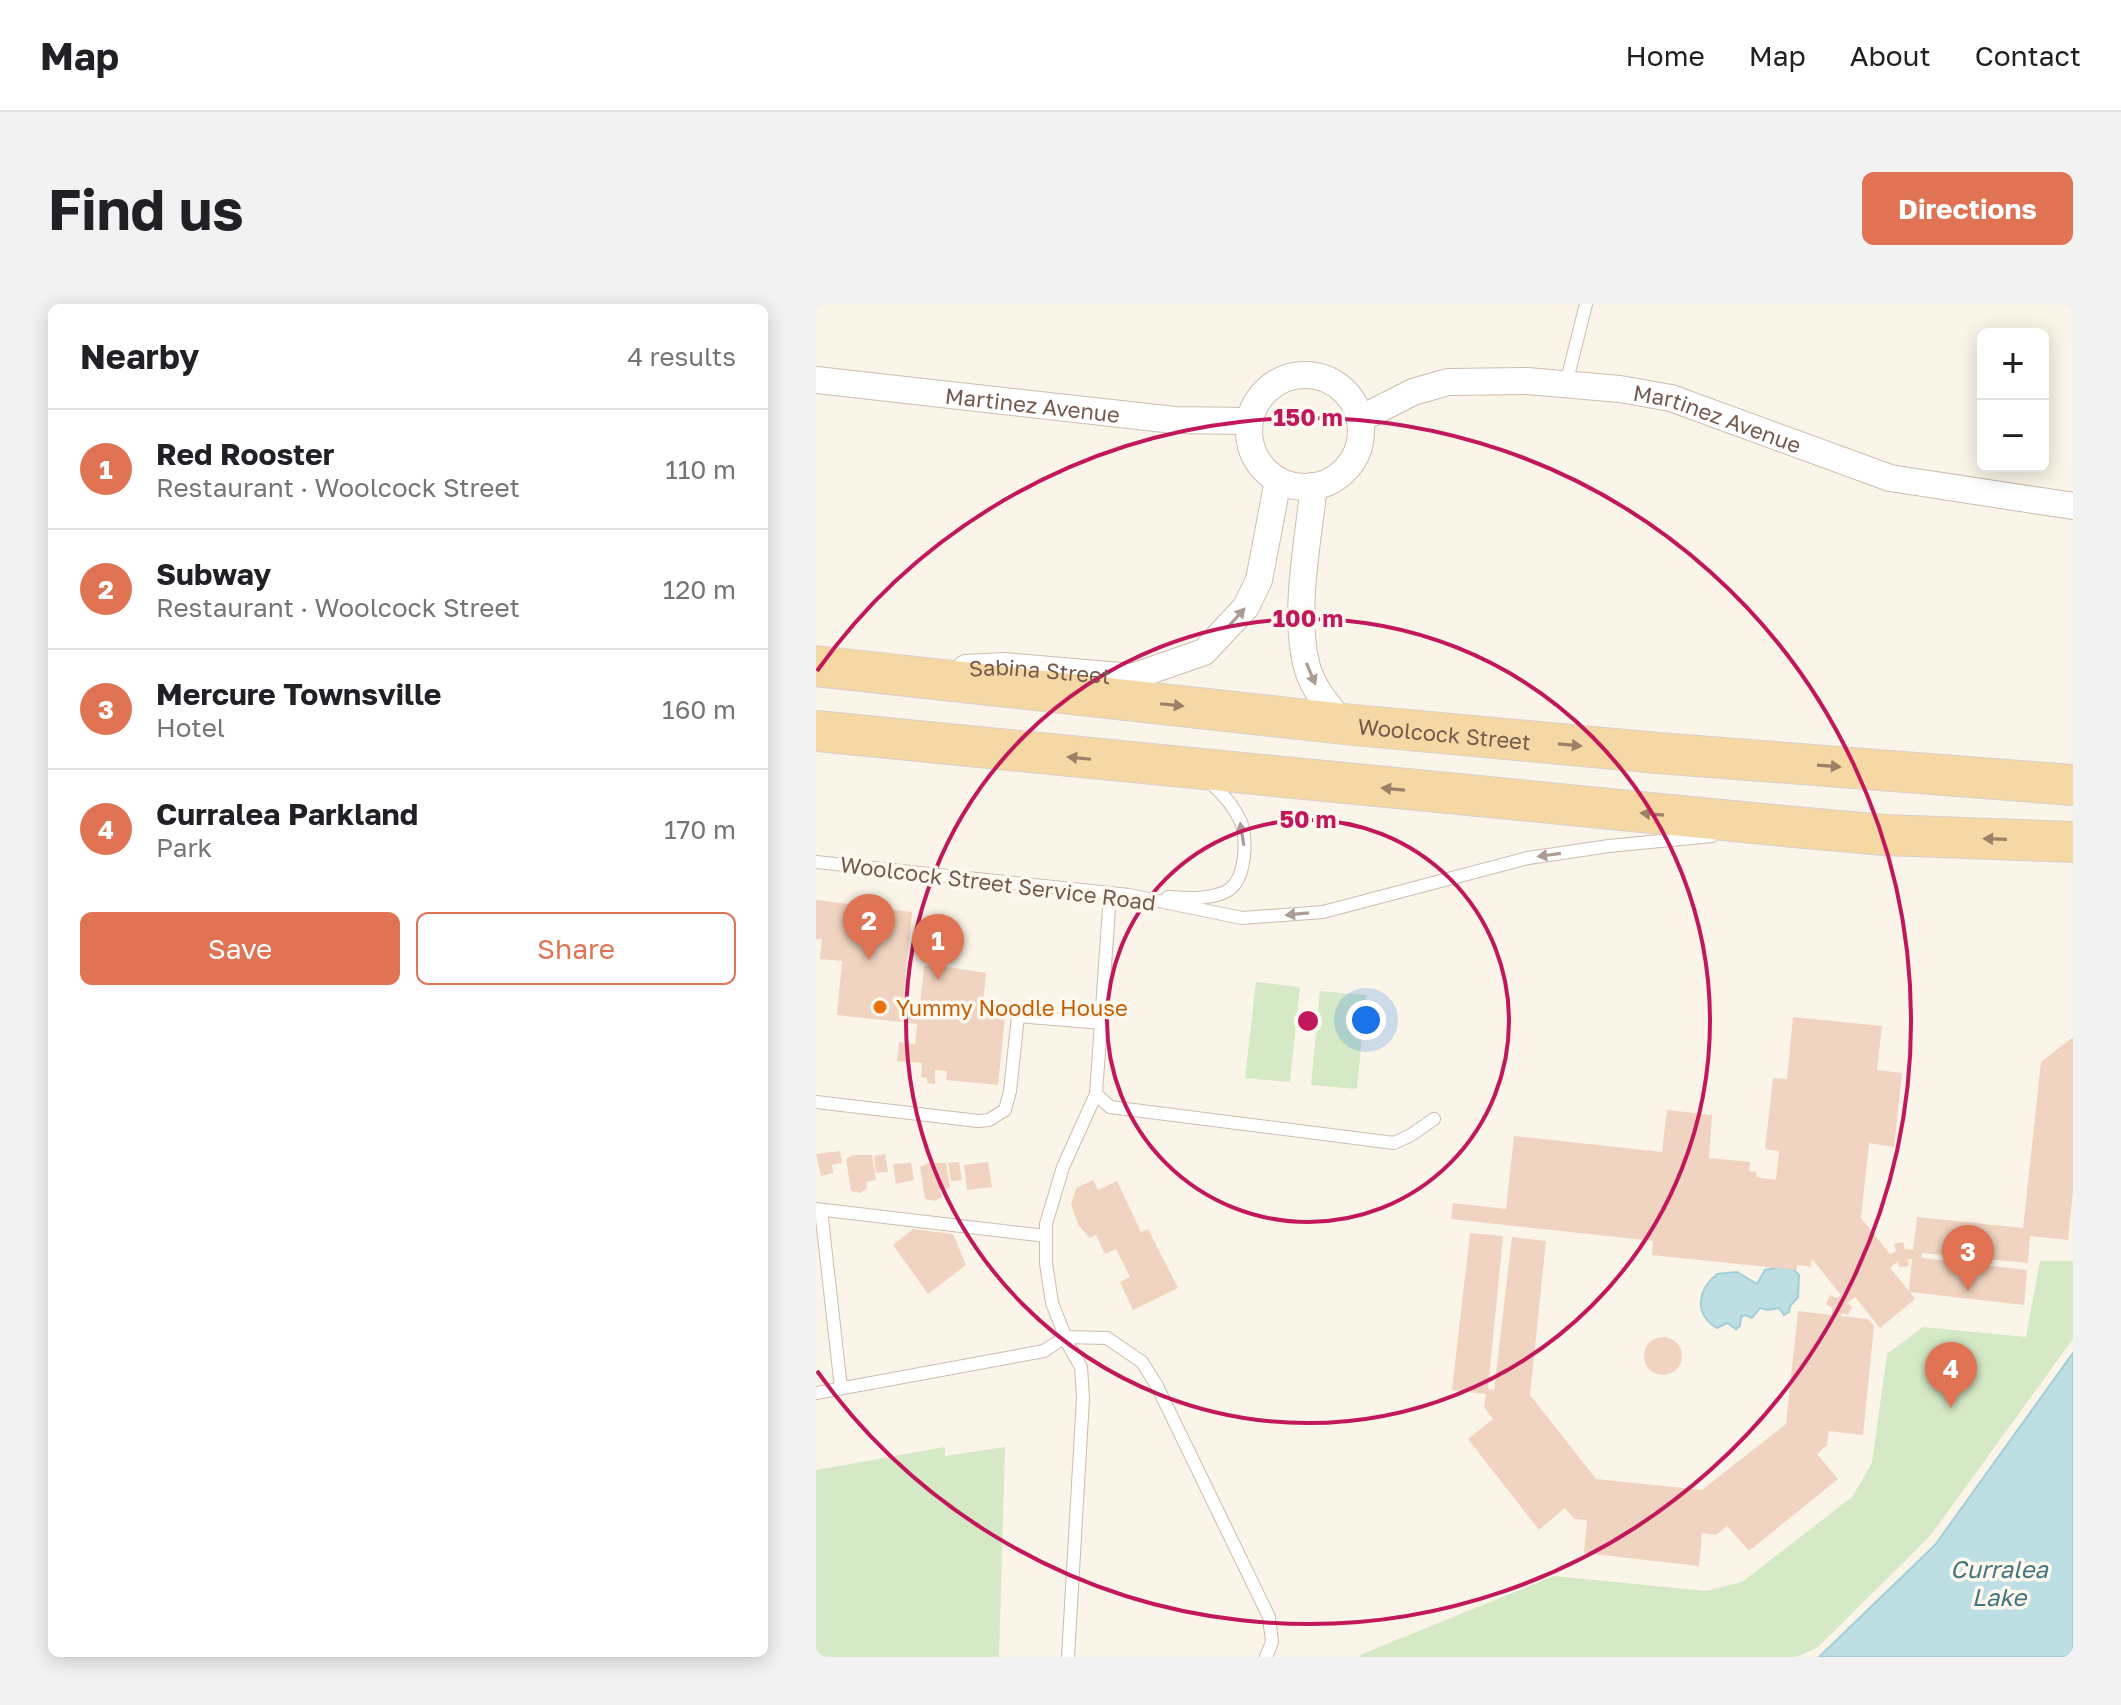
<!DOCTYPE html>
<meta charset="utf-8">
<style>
:root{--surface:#fff;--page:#f2f2f2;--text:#202124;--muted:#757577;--line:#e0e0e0;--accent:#df7354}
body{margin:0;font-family:"Golos Text",sans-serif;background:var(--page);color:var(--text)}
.controls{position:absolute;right:24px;top:24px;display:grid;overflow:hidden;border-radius:12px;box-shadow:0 4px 20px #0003}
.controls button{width:72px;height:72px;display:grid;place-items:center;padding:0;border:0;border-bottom:2px solid var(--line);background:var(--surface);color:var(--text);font:40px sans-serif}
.you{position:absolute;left:550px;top:716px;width:28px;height:28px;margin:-20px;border:6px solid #fff;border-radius:50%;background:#1a73e8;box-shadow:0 0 0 12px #1a73e833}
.badge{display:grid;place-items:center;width:52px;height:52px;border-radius:50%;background:var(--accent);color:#fff;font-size:26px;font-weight:700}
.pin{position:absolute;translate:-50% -66px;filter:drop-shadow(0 2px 4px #0008)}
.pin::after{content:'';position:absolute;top:42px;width:28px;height:24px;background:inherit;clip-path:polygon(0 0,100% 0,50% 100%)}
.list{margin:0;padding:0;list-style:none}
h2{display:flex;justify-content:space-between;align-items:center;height:104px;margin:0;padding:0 32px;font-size:34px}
h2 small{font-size:26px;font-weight:400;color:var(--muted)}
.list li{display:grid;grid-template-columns:52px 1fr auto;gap:24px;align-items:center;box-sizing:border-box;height:120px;padding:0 32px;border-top:2px solid var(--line)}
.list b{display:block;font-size:30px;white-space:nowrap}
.list p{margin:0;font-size:26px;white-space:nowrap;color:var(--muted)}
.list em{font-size:26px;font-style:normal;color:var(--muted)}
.actions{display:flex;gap:16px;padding:24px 32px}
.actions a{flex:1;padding:18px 0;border:2px solid var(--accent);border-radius:12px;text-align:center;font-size:28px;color:var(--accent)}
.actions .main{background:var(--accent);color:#fff}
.map{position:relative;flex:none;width:1257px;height:1353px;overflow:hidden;border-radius:12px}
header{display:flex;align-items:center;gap:48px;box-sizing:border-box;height:112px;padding:0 40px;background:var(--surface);border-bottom:2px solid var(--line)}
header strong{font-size:38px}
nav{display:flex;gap:44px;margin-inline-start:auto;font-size:28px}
.intro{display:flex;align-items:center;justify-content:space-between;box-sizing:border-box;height:192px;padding:0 48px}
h1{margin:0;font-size:56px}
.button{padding:20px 36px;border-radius:12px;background:var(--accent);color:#fff;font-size:28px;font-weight:700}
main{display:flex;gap:48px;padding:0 48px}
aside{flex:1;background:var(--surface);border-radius:12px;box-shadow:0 4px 20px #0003}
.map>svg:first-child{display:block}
.green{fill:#d5e9c7}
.water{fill:#bddfe4;stroke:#a4ced6;stroke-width:2}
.building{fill:#f0d4c1;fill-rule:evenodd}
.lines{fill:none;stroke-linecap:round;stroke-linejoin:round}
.service-casing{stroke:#cdbcaf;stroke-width:14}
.minor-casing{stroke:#cdbcaf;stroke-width:28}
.primary-casing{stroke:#d8d1cd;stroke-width:42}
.service{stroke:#fff;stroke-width:12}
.minor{stroke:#fff;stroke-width:26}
.primary{stroke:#f6d8a5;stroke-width:40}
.oneway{fill:#ac9d94}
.oneway2{fill:#9c8067}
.ring{fill:none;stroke:#c2185b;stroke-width:4}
.food-dot{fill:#e8710a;stroke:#fef8ef;stroke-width:3}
.labels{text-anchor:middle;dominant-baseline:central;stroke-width:7;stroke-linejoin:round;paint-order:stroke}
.street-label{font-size:22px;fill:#755b4d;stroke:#fef8ef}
.food-label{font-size:22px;fill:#c56008;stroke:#fef8ef;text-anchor:start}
.water-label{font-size:24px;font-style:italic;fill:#44767f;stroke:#fef8ef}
.centre{fill:#c2185b;stroke:#fef8ef;stroke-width:4}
.ring-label{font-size:24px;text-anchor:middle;font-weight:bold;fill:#c2185b;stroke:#fef8ef;stroke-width:7;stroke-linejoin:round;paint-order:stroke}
</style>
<header>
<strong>Map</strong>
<nav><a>Home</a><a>Map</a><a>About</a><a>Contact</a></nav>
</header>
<div class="intro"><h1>Find us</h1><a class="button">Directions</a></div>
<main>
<aside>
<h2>Nearby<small>4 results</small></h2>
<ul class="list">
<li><span class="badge">1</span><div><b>Red Rooster</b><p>Restaurant · Woolcock Street</p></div><em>110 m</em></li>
<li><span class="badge">2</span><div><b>Subway</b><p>Restaurant · Woolcock Street</p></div><em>120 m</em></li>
<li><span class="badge">3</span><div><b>Mercure Townsville</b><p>Hotel</p></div><em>160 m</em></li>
<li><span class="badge">4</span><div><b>Curralea Parkland</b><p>Park</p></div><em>170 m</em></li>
</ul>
<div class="actions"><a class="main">Save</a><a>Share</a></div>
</aside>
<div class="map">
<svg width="1257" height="1353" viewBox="0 0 1257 1353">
<rect width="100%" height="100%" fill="#fbf4e8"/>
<g class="green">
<polygon points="440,678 484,683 474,778 429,774"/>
<polygon points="504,687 550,691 541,785 495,781"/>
<polygon points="1224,957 1257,957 1257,1035 1114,1232 1001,1344 980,1353 543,1353 546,1350 738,1272 890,1287 926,1278 1036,1193 1056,1159 1071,1050 1107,1023 1210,1033"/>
<polygon points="129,1143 129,1152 189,1143 183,1353 0,1353 0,1166"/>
</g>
<g class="water">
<path d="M 962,963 L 977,965 L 983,971 L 982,993 L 974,1002 L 973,1008 L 968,1011 L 963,1004 L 952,1006 L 944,1004 L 936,1014 L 929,1011 L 925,1013 L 924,1022 L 920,1025 L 911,1019 L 901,1024 C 877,1009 882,986 901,970 L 921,968 L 941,980 L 949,966 Z"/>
<polygon points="1257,1049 1257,1353 1003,1353 1119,1241"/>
</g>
<g class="building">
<polygon points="0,596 96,608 85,718 21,711 26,657 4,655 6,635 0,635"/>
<polygon points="119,661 170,669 166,710 183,710 183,712 189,713 182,781 130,776 131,767 119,766 119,780 111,779 111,774 105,773 106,759 81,757 83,738 99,740 101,720 86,718 88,699 104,701 108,662"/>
<path d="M 977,713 L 1066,722 L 1061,766 L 1086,769 L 1078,843 L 1053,839 L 1045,914 L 1074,950 L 1080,947 L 1078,940 L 1087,938 L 1089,945 L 1097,946 L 1101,913 L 1207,924 L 1225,758 L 1257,733 L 1257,887 L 1252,936 L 1214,932 L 1212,959 L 1106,949 L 1106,954 L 1211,966 L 1208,1001 L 1094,988 L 1099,995 L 1064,1024 L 1039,993 L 1031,999 L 1036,1003 L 1032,1011 L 1026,1009 L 1025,1012 L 1052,1015 L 1058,1022 L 1047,1131 L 1013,1127 L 1011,1141 L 1001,1150 L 1022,1175 L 933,1247 L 911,1222 L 900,1231 L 886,1229 L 883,1262 L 768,1249 L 771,1216 L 758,1215 L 749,1204 L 723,1226 L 652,1135 L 677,1115 L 668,1103 L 670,1090 L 636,1086 L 654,929 L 687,932 L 672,1085 L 678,1086 L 696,933 L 730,937 L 714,1091 L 780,1175 L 886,1186 L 970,1120 L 982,1007 L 1016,1011 L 1016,1004 L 1010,1000 L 1014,991 L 1021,994 L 1025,991 L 996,955 L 995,963 L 981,961 L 981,966 L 836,951 L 837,937 L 635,915 L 637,899 L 690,905 L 698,832 L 846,848 L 851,806 L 896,811 L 893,854 L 934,858 L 933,867 L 941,868 L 940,873 L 960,876 L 963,847 L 949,845 L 957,774 L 971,775 ZM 1092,955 L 1096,955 L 1093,987 L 1074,964 L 1082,957 L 1083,963 L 1093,962 Z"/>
<polygon points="24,847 26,859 16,861 17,869 5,872 0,850"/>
<polygon points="69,850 72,868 60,869 58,852"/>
<polygon points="37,851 56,851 60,876 50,878 51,884 44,889 35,887 30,855"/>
<polygon points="143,858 146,876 135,877 132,859"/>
<polygon points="172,858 176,883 151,886 148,861"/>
<polygon points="95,859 98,876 80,880 77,860"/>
<polygon points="112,859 130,859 134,884 124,886 126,893 118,897 109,895 104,863"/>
<polygon points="277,876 282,886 301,877 325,928 332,925 362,984 317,1006 304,978 314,973 300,945 289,950 280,931 274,934 263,922 255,901 260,884"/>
<polygon points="97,925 137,930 150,961 112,990 77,941"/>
<circle cx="847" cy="1052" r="19"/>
</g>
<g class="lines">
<defs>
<g id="service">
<polyline points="750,80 770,0"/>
<polyline points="0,558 313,591 426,614 507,608 712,554 793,542 896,532"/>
<polyline points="294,590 280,790 294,803 578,839 595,831 618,815"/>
<path d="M 352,593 C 371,594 391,596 409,588 C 430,579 432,536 425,518 C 418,502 406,489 394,478"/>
<polyline points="0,798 162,817 173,816 189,806 194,787 202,712 286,719"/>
<polyline points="0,905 230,932"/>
<polyline points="5,906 25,1084"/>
<polyline points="0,1089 228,1047 249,1033 291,1034 326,1058 341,1082 453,1313 456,1338 450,1353"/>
<polyline points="252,1353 267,1094 265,1063 253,1042 236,999 230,959 230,920 247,863 280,790"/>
</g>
<g id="minor">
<circle cx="489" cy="127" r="56"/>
<path id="s1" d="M 0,76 L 358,116 L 433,117"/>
<path id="s2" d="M 544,115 L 597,88 L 632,78 L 711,77 L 804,85 L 855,94 L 1074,174 L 1257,202"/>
<path d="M 498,182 C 492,236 477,312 491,363 C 497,385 513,404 528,420"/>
<path id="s3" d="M 150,364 L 188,362 L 316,373 L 388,348 L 430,303 L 443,276 L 462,176"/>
</g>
<g id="primary">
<path id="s4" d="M 0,362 L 528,420 L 842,449 L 1257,481"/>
<polyline points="0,427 978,523 1069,531 1257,538"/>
</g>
</defs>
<use href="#service" class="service-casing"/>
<use href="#minor" class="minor-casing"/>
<use href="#primary" class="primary-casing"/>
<use href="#service" class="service"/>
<use href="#minor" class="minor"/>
<use href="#primary" class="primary"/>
</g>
<defs><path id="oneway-solid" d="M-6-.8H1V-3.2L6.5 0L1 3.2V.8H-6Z" transform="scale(2)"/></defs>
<g class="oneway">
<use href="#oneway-solid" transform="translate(421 313) rotate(-48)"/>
<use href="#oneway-solid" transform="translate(495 370) rotate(67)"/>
<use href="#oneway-solid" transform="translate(426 530) rotate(-99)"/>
<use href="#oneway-solid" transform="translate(733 551) rotate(172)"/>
<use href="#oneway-solid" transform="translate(481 610) rotate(175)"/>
</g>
<g class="oneway2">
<use href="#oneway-solid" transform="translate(356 401) rotate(6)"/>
<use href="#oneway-solid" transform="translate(754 441) rotate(5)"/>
<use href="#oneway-solid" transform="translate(263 454) rotate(-174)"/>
<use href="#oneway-solid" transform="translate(1013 462) rotate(4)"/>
<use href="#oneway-solid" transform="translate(577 485) rotate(-175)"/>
<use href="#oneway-solid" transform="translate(836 510) rotate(-175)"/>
<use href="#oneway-solid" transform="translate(1179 535) rotate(-178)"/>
</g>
<g class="ring">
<circle cx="492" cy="717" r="201"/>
<circle cx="492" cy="717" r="402"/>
<path d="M1 367A603 603 0 1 1 1 1067"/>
</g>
<circle class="food-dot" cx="64" cy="703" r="8"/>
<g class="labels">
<g class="street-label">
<text stroke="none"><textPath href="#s1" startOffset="218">Martinez Avenue</textPath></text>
<text stroke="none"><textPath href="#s2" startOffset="370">Martinez Avenue</textPath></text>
<text stroke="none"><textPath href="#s3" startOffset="74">Sabina Street</textPath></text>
<text stroke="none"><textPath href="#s4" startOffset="632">Woolcock Street</textPath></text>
<text transform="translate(182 579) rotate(7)">Woolcock Street Service Road</text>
</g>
<g class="food-label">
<text x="80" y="703">Yummy Noodle House</text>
</g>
<g class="water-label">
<text x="1183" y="1264">Curralea<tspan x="1183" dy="28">Lake</tspan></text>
</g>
</g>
<circle cx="492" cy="717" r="12" class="centre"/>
<g class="ring-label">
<text x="492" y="122">150 m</text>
<text x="492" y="323">100 m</text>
<text x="492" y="524">50 m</text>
</g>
</svg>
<div class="controls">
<button>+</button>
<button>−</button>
</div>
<div class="you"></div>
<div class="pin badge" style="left:122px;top:676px">1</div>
<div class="pin badge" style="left:53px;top:656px">2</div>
<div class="pin badge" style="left:1152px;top:987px">3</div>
<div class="pin badge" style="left:1135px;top:1104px">4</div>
</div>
</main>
